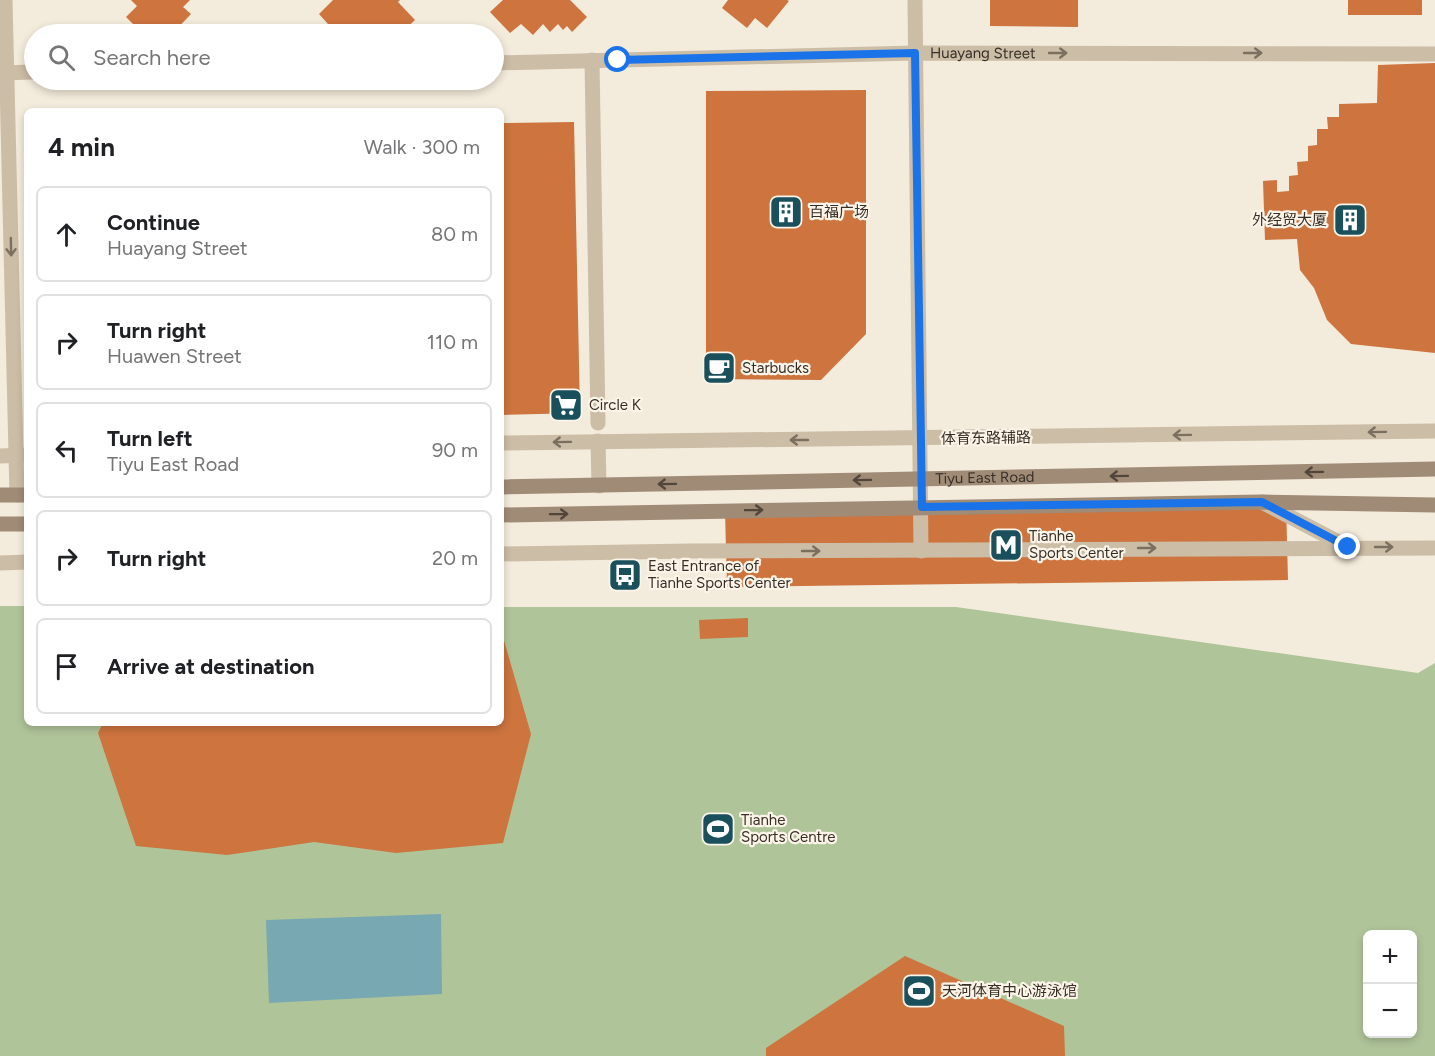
<!DOCTYPE html>
<meta charset="utf-8">
<style>
:root{--surface:#fff;--page:#f6f6f6;--text:#202124;--muted:#757577;--line:#e0e0e0}
body{margin:0;font-family:Figtree,"Noto Sans SC",sans-serif;background:var(--page);color:var(--text)}
.controls{position:absolute;right:18px;bottom:18px;display:grid;overflow:hidden;border-radius:9px;box-shadow:0 3px 9px #0003}
.controls button{width:54px;height:54px;display:grid;place-items:center;padding:0;border:0;border-bottom:2px solid var(--line);background:var(--surface);color:var(--text);font:30px sans-serif}
.stop{position:absolute;width:18px;height:18px;margin:-14px;border:4px solid #1a73e8;border-radius:50%;background:#fff}
.stop.end{background:#1a73e8;border-color:#fff;box-shadow:0 2px 6px #0008}
.list{margin:0;padding:0;list-style:none}
h2{display:flex;justify-content:space-between;align-items:center;height:78px;margin:0;padding:0 24px;font-size:26px}
h2 small{font-size:20px;font-weight:400;color:var(--muted)}
.list li{display:grid;grid-template-columns:39px 1fr auto;gap:18px;align-items:center;box-sizing:border-box;height:96px;margin:0 12px 12px;padding:0 12px;border:2px solid var(--line);border-radius:9px}
.list b{display:block;font-size:22px;white-space:nowrap}
.list p{margin:0;font-size:20px;white-space:nowrap;color:var(--muted)}
.list em{font-size:20px;font-style:normal;color:var(--muted)}
.icon{flex:none;width:33px;height:33px;fill:none;stroke:currentColor;stroke-width:2;stroke-linecap:round;stroke-linejoin:round}
.map{position:relative;flex:none;width:1435px;height:1056px;overflow:hidden}
.search{position:absolute;background:var(--surface);box-shadow:0 3px 9px #0003;left:24px;top:24px;width:480px;height:66px;display:flex;align-items:center;gap:15px;box-sizing:border-box;padding:0 21px;border-radius:33px;color:var(--muted);font-size:22px}
.panel{position:absolute;background:var(--surface);box-shadow:0 3px 9px #0003;left:24px;top:108px;width:480px;height:618px;border-radius:9px}
.map>svg:first-child{display:block}
.green{fill:#b0c49a;fill-rule:evenodd}
.water{fill:#78a8b2}
.building{fill:#cd743f}
.lines{fill:none;stroke-linecap:round;stroke-linejoin:round}
.street{stroke:#ccbda6;stroke-width:15}
.secondary{stroke:#a08b77;stroke-width:15}
.oneway{stroke:#7b6f60}
.oneway2{stroke:#52463b}
.route{stroke:#1a73e8;stroke-width:8}
.labels{text-anchor:middle;dominant-baseline:central;stroke-width:4.5;stroke-linejoin:round;paint-order:stroke}
.street-label{font-size:15px;fill:#382f27;stroke:#fbf4e8}
.poi-label{font-size:15px;fill:#382f27;stroke:#fbf4e8;text-anchor:start}
</style>
<div class="map">
<svg width="1435" height="1056" viewBox="0 0 1435 1056">
<rect width="100%" height="100%" fill="#f3ebdb"/>
<path class="green" d="M 0,606 L 27,606 L 27,723 L 501,723 L 501,607 L 956,607 L 1418,673 L 1435,663 L 1435,1056 L 0,1056 ZM 1368,934 L 1412,934 L 1412,1034 L 1368,1034 Z"/>
<polygon class="water" points="441,914 442,994 269,1003 266,920"/>
<g class="building">
<polygon points="131,0 190,0 183,7 191,14 172,34 168,34 162,29 156,34 143,34 126,17 137,6"/>
<polygon points="333,0 400,0 398,2 415,20 400,34 395,29 391,32 386,26 378,34 371,27 364,34 358,34 349,26 340,34 337,34 319,14"/>
<polygon points="503,0 570,0 587,17 572,32 567,26 563,30 558,24 550,32 543,24 533,35 521,24 510,33 490,12"/>
<polygon points="728,0 787,0 789,1 767,28 755,18 747,28 722,8"/>
<polygon points="990,0 1078,0 1078,27 990,26"/>
<rect x="1348" y="0" width="74" height="15"/>
<polygon points="1435,63 1435,353 1351,344 1327,320 1314,288 1300,270 1297,239 1265,240 1263,181 1277,180 1277,192 1289,191 1289,176 1298,175 1297,162 1308,161 1308,146 1317,145 1317,129 1328,129 1327,117 1339,117 1339,104 1377,103 1378,65"/>
<polygon points="866,90 866,334 821,380 706,379 706,91"/>
<polygon points="574,122 580,413 501,415 501,123"/>
<polygon points="1286,503 1288,580 727,587 725,511"/>
<polygon points="748,618 748,637 700,639 699,620"/>
<polygon points="501,636 503,637 531,734 503,843 396,853 314,842 227,855 136,846 98,733 103,723 501,723"/>
<polygon points="905,956 1064,1026 1065,1056 766,1056 766,1048"/>
</g>
<g class="lines">
<g class="street">
<polyline points="5,0 17,495"/>
<polyline points="915,0 921,551"/>
<polyline points="592,60 598,423"/>
<path id="s1" d="M 494,63 L 915,53 L 1435,54"/>
<polyline points="0,73 34,72"/>
<polyline points="598,441 599,486"/>
<polyline points="501,443 1435,431"/>
<polyline points="0,456 27,455"/>
<polyline points="1262,502 1344,545"/>
<polyline points="501,554 690,551 1435,548"/>
<polyline points="0,563 27,562"/>
</g>
<g class="secondary">
<path id="s2" d="M 501,487 L 1435,469"/>
<polyline points="0,495 27,495"/>
<polyline points="501,515 1262,502 1435,505"/>
<polyline points="0,524 27,524"/>
</g>
</g>
<defs><path id="oneway-shaft" d="M-6 0H5M1.5-3L5.5 0L1.5 3" fill="none" stroke-width="1.6" stroke-linecap="round" stroke-linejoin="round" transform="scale(1.5)"/></defs>
<g class="oneway">
<use href="#oneway-shaft" transform="translate(1058 53)"/>
<use href="#oneway-shaft" transform="translate(1253 53)"/>
<use href="#oneway-shaft" transform="translate(11 247) rotate(89)"/>
<use href="#oneway-shaft" transform="translate(1377 432) rotate(179)"/>
<use href="#oneway-shaft" transform="translate(1182 435) rotate(179)"/>
<use href="#oneway-shaft" transform="translate(799 440) rotate(180)"/>
<use href="#oneway-shaft" transform="translate(562 442) rotate(179)"/>
<use href="#oneway-shaft" transform="translate(1384 547)"/>
<use href="#oneway-shaft" transform="translate(1147 548)"/>
<use href="#oneway-shaft" transform="translate(811 551)"/>
</g>
<g class="oneway2">
<use href="#oneway-shaft" transform="translate(1314 472) rotate(179)"/>
<use href="#oneway-shaft" transform="translate(1119 476) rotate(179)"/>
<use href="#oneway-shaft" transform="translate(862 480) rotate(179)"/>
<use href="#oneway-shaft" transform="translate(667 484) rotate(179)"/>
<use href="#oneway-shaft" transform="translate(754 510) rotate(-1)"/>
<use href="#oneway-shaft" transform="translate(559 514) rotate(-1)"/>
</g>
<g class="lines">
<polyline class="route" points="618,60 915,53 922,507 1262,502 1348,547"/>
</g>
<defs>
<symbol id="building-square" viewBox="-11 -11 22 22"><rect x="-9" y="-9" width="18" height="18" rx="4" fill="#1a505c" stroke="#fbf4e8"/><path d="M-4-6H4V6H1V3H-1V6H-4ZM-2.5-4.3h1.7v1.8h-1.7ZM.8-4.3h1.7v1.8H.8ZM-2.5-1h1.7V.8h-1.7ZM.8-1h1.7V.8H.8Z" fill="#fff"/></symbol>
<symbol id="cafe-square" viewBox="-11 -11 22 22"><rect x="-9" y="-9" width="18" height="18" rx="4" fill="#1a505c" stroke="#fbf4e8"/><path d="M-5.5-4.5H6V0H3Q3 3.5 0 3.5H-2.5Q-5.5 3.5-5.5 0ZM3-3.2v2h1.7v-2ZM-6 4.5H4V6H-6Z" fill="#fff"/></symbol>
<symbol id="supermarket-square" viewBox="-11 -11 22 22"><rect x="-9" y="-9" width="18" height="18" rx="4" fill="#1a505c" stroke="#fbf4e8"/><path d="M-6-5.5h2.5l.6 2H6L4.5 2H-2.5L-4.4-4H-6ZM-1.5 3.2a1.3 1.3 0 1 0 .1 0ZM3 3.2a1.3 1.3 0 1 0 .1 0Z" fill="#fff"/></symbol>
<symbol id="metro-square" viewBox="-11 -11 22 22"><rect x="-9" y="-9" width="18" height="18" rx="4" fill="#1a505c" stroke="#fbf4e8"/><path d="M-5.5 5V-5H-3L0 0L3-5H5.5V5H3V-.5L0 4L-3-.5V5Z" fill="#fff"/></symbol>
<symbol id="bus-square" viewBox="-11 -11 22 22"><rect x="-9" y="-9" width="18" height="18" rx="4" fill="#1a505c" stroke="#fbf4e8"/><path d="M-5-6H5V4H4V6H2V4H-2V6H-4V4H-5ZM-3.5-4V0h7V-4ZM-3.5 1.2v1.5H-2V1.2ZM2 1.2v1.5H3.5V1.2Z" fill="#fff"/></symbol>
<symbol id="stadium-square" viewBox="-11 -11 22 22"><rect x="-9" y="-9" width="18" height="18" rx="4" fill="#1a505c" stroke="#fbf4e8"/><path d="M0-5a6.5 5 0 1 0 0 10a6.5 5 0 1 0 0-10ZM-3.5-1.8h7v3.6h-7Z" fill="#fff"/></symbol>
</defs>
<g fill-rule="evenodd">
<use href="#building-square" x="767" y="193" width="38" height="38"/>
<use href="#building-square" x="1331" y="201" width="38" height="38"/>
<use href="#cafe-square" x="700" y="349" width="38" height="38"/>
<use href="#supermarket-square" x="547" y="386" width="38" height="38"/>
<use href="#metro-square" x="987" y="526" width="38" height="38"/>
<use href="#bus-square" x="606" y="556" width="38" height="38"/>
<use href="#stadium-square" x="699" y="810" width="38" height="38"/>
<use href="#stadium-square" x="900" y="972" width="38" height="38"/>
</g>
<g class="labels">
<g class="street-label">
<text stroke="none"><textPath href="#s1" startOffset="489">Huayang Street</textPath></text>
<text transform="translate(986 438) rotate(-1)">体育东路辅路</text>
<text stroke="none"><textPath href="#s2" startOffset="484">Tiyu East Road</textPath></text>
</g>
<g class="poi-label">
<text x="809" y="212">百福广场</text>
<text x="1327" y="220" text-anchor="end">外经贸大厦</text>
<text x="742" y="368">Starbucks</text>
<text x="589" y="405">Circle K</text>
<text x="1029" y="536">Tianhe<tspan x="1029" dy="17">Sports Center</tspan></text>
<text x="648" y="566">East Entrance of<tspan x="648" dy="17">Tianhe Sports Center</tspan></text>
<text x="741" y="820">Tianhe<tspan x="741" dy="17">Sports Centre</tspan></text>
<text x="942" y="991">天河体育中心游泳馆</text>
</g>
</g>
</svg>
<div class="controls">
<button>+</button>
<button>−</button>
</div>
<div class="stop" style="left:618px;top:60px"></div>
<div class="stop end" style="left:1348px;top:547px"></div>
<div class="search"><svg class="icon" aria-label="search" viewBox="0 0 24 24"><circle cx="10" cy="10" r="6"/><path d="M15 15l6 6"/></svg>Search here</div>
<section class="panel">
<h2>4 min<small>Walk · 300 m</small></h2>
<ul class="list">
<li><svg class="icon" aria-label="ahead" viewBox="0 0 24 24"><path d="M12 20V5M6 11l6-6 6 6"/></svg><div><b>Continue</b><p>Huayang Street</p></div><em>80 m</em></li>
<li><svg class="icon" aria-label="right" viewBox="0 0 24 24"><path d="M7 20v-9h11M14 6l5 5-5 5"/></svg><div><b>Turn right</b><p>Huawen Street</p></div><em>110 m</em></li>
<li><svg class="icon" aria-label="left" viewBox="0 0 24 24"><path d="M17 20v-9H6M10 6l-5 5 5 5"/></svg><div><b>Turn left</b><p>Tiyu East Road</p></div><em>90 m</em></li>
<li><svg class="icon" aria-label="right" viewBox="0 0 24 24"><path d="M7 20v-9h11M14 6l5 5-5 5"/></svg><div><b>Turn right</b></div><em>20 m</em></li>
<li><svg class="icon" aria-label="arrive" viewBox="0 0 24 24"><path d="M6 21V4h12l-3 4 3 4H6"/></svg><div><b>Arrive at destination</b></div></li>
</ul>
</section>
</div>
